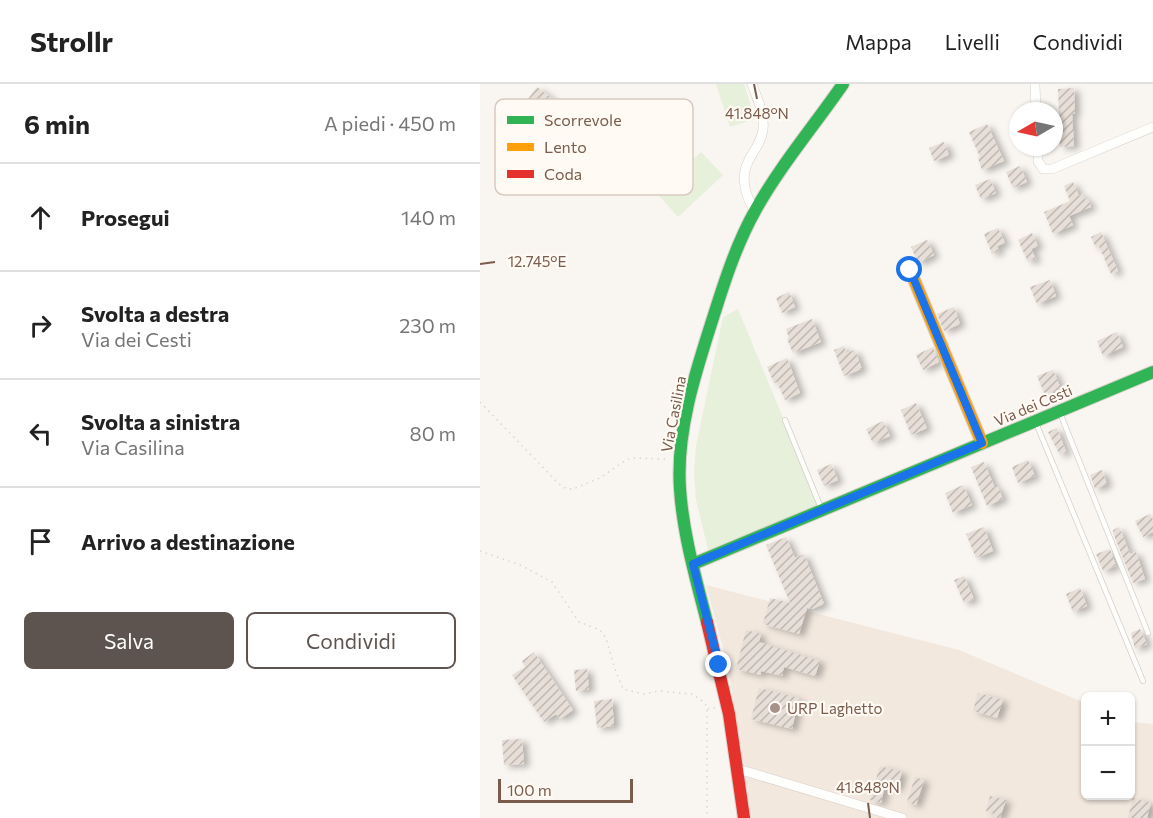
<!DOCTYPE html>
<html lang="it">
<meta charset="utf-8">
<style>
:root{--surface:#fff;--page:#f6f6f6;--text:#222;--muted:#767676;--line:#e0e0e0;--accent:#5d544f}
body{margin:0;font-family:Commissioner,sans-serif;background:var(--page);color:var(--text)}
.controls{position:absolute;right:18px;bottom:18px;display:grid;overflow:hidden;border-radius:9px;box-shadow:0 2px 4px #0004}
.controls button{width:54px;height:54px;display:grid;place-items:center;padding:0;border:0;border-bottom:2px solid var(--line);background:var(--surface);color:var(--text);font:30px sans-serif}
.compass{position:absolute;left:529px;top:18px;width:54px;height:54px;border-radius:50%;background:var(--surface);box-shadow:0 2px 4px #0004;rotate:261deg}
.scale{position:absolute;left:18px;bottom:15px;width:135px;box-sizing:border-box;padding-left:6px;border:3px solid #7a5c4d;border-top:0;font-size:16px;line-height:21px;white-space:nowrap;color:#7a5c4d;-webkit-text-stroke:4px #fffaf3;paint-order:stroke}
.stop{position:absolute;width:18px;height:18px;margin:-14px;border:4px solid #1a73e8;border-radius:50%;background:#fff}
.stop.end{background:#1a73e8;border-color:#fff;box-shadow:0 2px 6px #0008}
.list{margin:0;padding:0;list-style:none}
h2{display:flex;justify-content:space-between;align-items:center;height:78px;margin:0;padding:0 24px;font-size:26px}
h2 small{font-size:20px;font-weight:400;color:var(--muted)}
.list li{display:grid;grid-template-columns:39px 1fr auto;gap:18px;align-items:center;box-sizing:border-box;height:108px;padding:0 24px;border-top:2px solid var(--line)}
.list b{display:block;font-size:22px;white-space:nowrap}
.list p{margin:0;font-size:20px;white-space:nowrap;color:var(--muted)}
.list em{font-size:20px;font-style:normal;color:var(--muted)}
.actions{display:flex;gap:12px;padding:18px 24px}
.actions a{flex:1;padding:14px 0;border:2px solid var(--accent);border-radius:9px;text-align:center;font-size:21px;color:var(--accent)}
.actions .main{background:var(--accent);color:#fff}
.icon{flex:none;width:33px;height:33px;fill:none;stroke:currentColor;stroke-width:2;stroke-linecap:round;stroke-linejoin:round}
.map{position:relative;flex:none;width:673px;height:734px;overflow:hidden}
header{display:flex;align-items:center;gap:36px;box-sizing:border-box;height:84px;padding:0 30px;background:var(--surface);border-bottom:2px solid var(--line)}
header strong{font-size:28px}
nav{display:flex;gap:33px;margin-inline-start:auto;font-size:21px}
main{display:flex}
aside{flex:1;background:var(--surface)}
.map>svg:first-child{display:block}
.residential{fill:#f2e8de}
.grass{fill:#e7f0db}
.building{fill:url(#building-hatch);filter:url(#shadow)}
.lines{fill:none;stroke-linecap:round;stroke-linejoin:round}
.lane-casing{stroke:#d7d1cb;stroke-width:6}
.street-casing{stroke:#d7d1cb;stroke-width:10}
.fast-casing{stroke:#d9d2cb;stroke-width:14}
.slow-casing{stroke:#d9d2cb;stroke-width:14}
.jam-casing{stroke:#d9d2cb;stroke-width:14}
.path{stroke:#dcd5d0;stroke-width:1.5;stroke-dasharray:1.5 4.5;stroke-linecap:butt}
.lane{stroke:#fefefd;stroke-width:4.5}
.street{stroke:#fefefd;stroke-width:9}
.fast{stroke:#30b455;stroke-width:12}
.slow{stroke:#ff9f0a;stroke-width:12}
.jam{stroke:#e5322d;stroke-width:12}
.route{stroke:#1a73e8;stroke-width:8}
.ticks{fill:none;stroke:#7a5c4d;stroke-width:2}
.poi-dot{fill:#a69286;stroke:#fffaf3;stroke-width:2}
.labels{text-anchor:middle;dominant-baseline:central;stroke-width:4.5;stroke-linejoin:round;paint-order:stroke}
.street-label{font-size:15px;fill:#7a5c4d;stroke:#fffaf3}
.poi-label{font-size:15px;fill:#7a5c4d;stroke:#fffaf3;text-anchor:start}
.key{fill:#fffaf3;stroke:#d7cbc1;stroke-width:1.5}
.key-label{font-size:16px;fill:#7a5c4d}
.ticks-label{font-size:15px;text-anchor:middle;fill:#7a5c4d;stroke:#fffaf3;stroke-width:4.5;stroke-linejoin:round;paint-order:stroke}
</style>
<header>
<strong>Strollr</strong>
<nav><a>Mappa</a><a>Livelli</a><a>Condividi</a></nav>
</header>
<main>
<aside>
<h2>6 min<small>A piedi · 450 m</small></h2>
<ul class="list">
<li><svg class="icon" aria-label="ahead" viewBox="0 0 24 24"><path d="M12 20V5M6 11l6-6 6 6"/></svg><div><b>Prosegui</b></div><em>140 m</em></li>
<li><svg class="icon" aria-label="right" viewBox="0 0 24 24"><path d="M7 20v-9h11M14 6l5 5-5 5"/></svg><div><b>Svolta a destra</b><p>Via dei Cesti</p></div><em>230 m</em></li>
<li><svg class="icon" aria-label="left" viewBox="0 0 24 24"><path d="M17 20v-9H6M10 6l-5 5 5 5"/></svg><div><b>Svolta a sinistra</b><p>Via Casilina</p></div><em>80 m</em></li>
<li><svg class="icon" aria-label="arrive" viewBox="0 0 24 24"><path d="M6 21V4h12l-3 4 3 4H6"/></svg><div><b>Arrivo a destinazione</b></div></li>
</ul>
<div class="actions"><a class="main">Salva</a><a>Condividi</a></div>
</aside>
<div class="map">
<svg width="673" height="734" viewBox="0 0 673 734">
<defs>
<pattern id="building-hatch" width="6" height="6" patternUnits="userSpaceOnUse" patternTransform="scale(1.5)"><rect width="6" height="6" fill="#e6ded7"/><path d="M-1 1l2-2M0 6l6-6M5 7l2-2" fill="none" stroke="#bfb7b1"/></pattern>
<filter id="shadow"><feDropShadow dx="5.5" dy="3" stdDeviation="3" flood-color="#0004"/></filter>
</defs>
<rect width="100%" height="100%" fill="#f9f5f0"/>
<polygon class="residential" points="226,501 479,566 605,619 606,712 650,712 651,638 673,640 673,734 271,734 248,583"/>
<g class="grass">
<polygon points="236,0 264,0 275,35 250,43"/>
<polygon points="221,68 243,91 198,133 177,109"/>
<polygon points="258,225 339,421 229,469 216,416 214,388 216,362 243,233"/>
</g>
<g class="building">
<polygon points="57,3 74,16 58,37 46,28 50,23 45,19"/>
<polygon points="594,4 595,29 592,30 594,62 580,63 578,5"/>
<polygon points="507,40 524,77 502,86 498,74 500,73 489,48"/>
<polygon points="464,58 469,71 454,77 449,64"/>
<polygon points="540,82 547,98 533,104 526,88"/>
<polygon points="510,95 516,109 501,115 495,101"/>
<polygon points="593,98 599,112 603,110 605,116 608,115 611,123 589,132 593,141 573,150 564,128 590,117 584,102"/>
<polygon points="518,144 525,159 517,162 519,167 512,170 504,150"/>
<polygon points="621,148 638,187 631,190 619,162 616,164 611,153"/>
<polygon points="552,149 558,162 551,165 556,175 548,178 538,156"/>
<polygon points="447,156 454,171 438,179 431,163"/>
<polygon points="570,196 576,212 557,220 550,203"/>
<polygon points="309,208 315,223 302,229 296,214"/>
<polygon points="474,223 480,240 464,247 457,230"/>
<polygon points="332,235 341,258 313,269 307,255 309,254 306,245"/>
<polygon points="637,248 643,263 623,272 617,257"/>
<polygon points="364,262 366,269 375,266 382,285 364,292 354,266"/>
<polygon points="453,263 459,278 443,286 436,271"/>
<polygon points="307,274 320,309 305,316 297,298 294,299 287,283"/>
<polygon points="573,286 581,305 565,311 557,292"/>
<polygon points="436,319 447,344 431,351 421,326"/>
<polygon points="403,337 410,352 393,359 386,345"/>
<polygon points="577,344 586,368 580,371 568,348"/>
<polygon points="548,376 555,392 538,399 532,383"/>
<polygon points="504,378 515,404 518,403 523,415 507,422 491,383"/>
<polygon points="351,380 358,396 344,402 337,386"/>
<polygon points="622,386 627,400 615,405 610,391"/>
<polygon points="483,401 492,421 473,429 465,409"/>
<polygon points="670,430 673,436 673,448 663,453 655,437"/>
<polygon points="504,443 513,467 496,474 486,450"/>
<polygon points="639,443 650,470 656,468 665,495 653,499 633,449 633,446"/>
<polygon points="306,453 315,474 324,470 344,520 332,525 327,524 319,550 283,540 290,514 310,519 286,461"/>
<polygon points="630,465 636,482 623,487 616,470"/>
<polygon points="484,492 494,515 484,519 474,496"/>
<polygon points="600,504 607,522 593,528 586,510"/>
<polygon points="660,545 667,560 655,565 651,549"/>
<polygon points="266,546 281,550 279,558 340,577 335,592 304,583 302,592 281,587 281,591 256,585"/>
<polygon points="54,568 93,626 80,635 76,630 64,638 32,591 45,583 42,577"/>
<polygon points="107,585 109,605 96,607 94,586"/>
<polygon points="279,604 319,614 312,645 271,635"/>
<polygon points="498,609 523,616 517,634 493,627"/>
<polygon points="132,615 134,642 117,644 114,617"/>
<polygon points="42,655 44,680 24,681 22,656"/>
<polygon points="400,682 422,688 417,705 405,701 401,719 390,716"/>
<polygon points="435,693 444,696 436,721 427,718"/>
<polygon points="510,712 526,716 520,734 512,733 513,729 506,727"/>
<polygon points="653,714 671,719 667,734 648,734"/>
</g>
<g class="lines">
<defs>
<g id="lane">
<polyline points="580,329 668,549"/>
<polyline points="305,336 341,424"/>
<polyline points="556,339 663,597"/>
</g>
<g id="street">
<path d="M 272,0 C 277,14 285,30 283,45 C 282,58 273,67 268,78 C 260,94 266,114 275,127"/>
<polyline points="555,0 556,27"/>
<polyline points="558,63 558,77 563,85 572,85 673,43"/>
<polyline points="258,685 422,734"/>
</g>
<g id="fast">
<polyline points="213,480 673,288"/>
<path d="M 227,538 C 216,495 203,450 200,405 C 196,348 215,290 232,237 C 244,199 256,161 275,127 C 300,82 334,42 363,0"/>
</g>
<polyline id="slow" points="430,186 502,359"/>
<polyline id="jam" points="227,538 249,630 264,734"/>
</defs>
<use href="#lane" class="lane-casing"/>
<use href="#street" class="street-casing"/>
<use href="#fast" class="fast-casing"/>
<use href="#slow" class="slow-casing"/>
<use href="#jam" class="jam-casing"/>
<g class="path">
<polyline points="0,318 79,400 87,405 93,405 120,394 146,376 152,374 188,375"/>
<polyline points="0,467 40,481 72,498 99,538 120,546 126,554 135,585 143,605 163,610 180,607 212,610 225,619 227,625 235,624"/>
<polyline points="227,626 227,734"/>
</g>
<use href="#lane" class="lane"/>
<use href="#street" class="street"/>
<use href="#fast" class="fast"/>
<use href="#slow" class="slow"/>
<use href="#jam" class="jam"/>
</g>
<g class="lines">
<polyline class="route" points="239,581 213,480 502,359 430,186"/>
</g>
<path class="ticks" d="M 274,0 L 277,15M 0,180 L 15,178M 388,719 L 390,734"/>
<circle class="poi-dot" cx="295" cy="624" r="6"/>
<g class="labels">
<g class="street-label">
<text transform="translate(553 321) rotate(-23)">Via dei Cesti</text>
<text transform="translate(193 330) rotate(-79)">Via Casilina</text>
</g>
<g class="poi-label">
<text x="307" y="624">URP Laghetto</text>
</g>
</g>
<rect x="15" y="15" width="198" height="96" rx="9" class="key"/>
<rect x="27" y="32" width="27" height="8" fill="#30b455"/>
<rect x="27" y="59" width="27" height="8" fill="#ff9f0a"/>
<rect x="27" y="86" width="27" height="8" fill="#e5322d"/>
<g class="key-label">
<text x="64" y="42">Scorrevole</text>
<text x="64" y="69">Lento</text>
<text x="64" y="96">Coda</text>
</g>
<g class="ticks-label">
<text x="277" y="35">41.848°N</text>
<text x="57" y="183">12.745°E</text>
<text x="388" y="709">41.848°N</text>
</g>
</svg>
<div class="controls">
<button>+</button>
<button>−</button>
</div>
<svg class="compass" viewBox="-18 -18 36 36"><path d="M0-13l5 13h-10z" fill="#e53935"/><path d="M0 13l5-13h-10z" fill="#767676"/></svg>
<div class="scale">100 m</div>
<div class="stop" style="left:430px;top:186px"></div>
<div class="stop end" style="left:239px;top:581px"></div>
</div>
</main>
